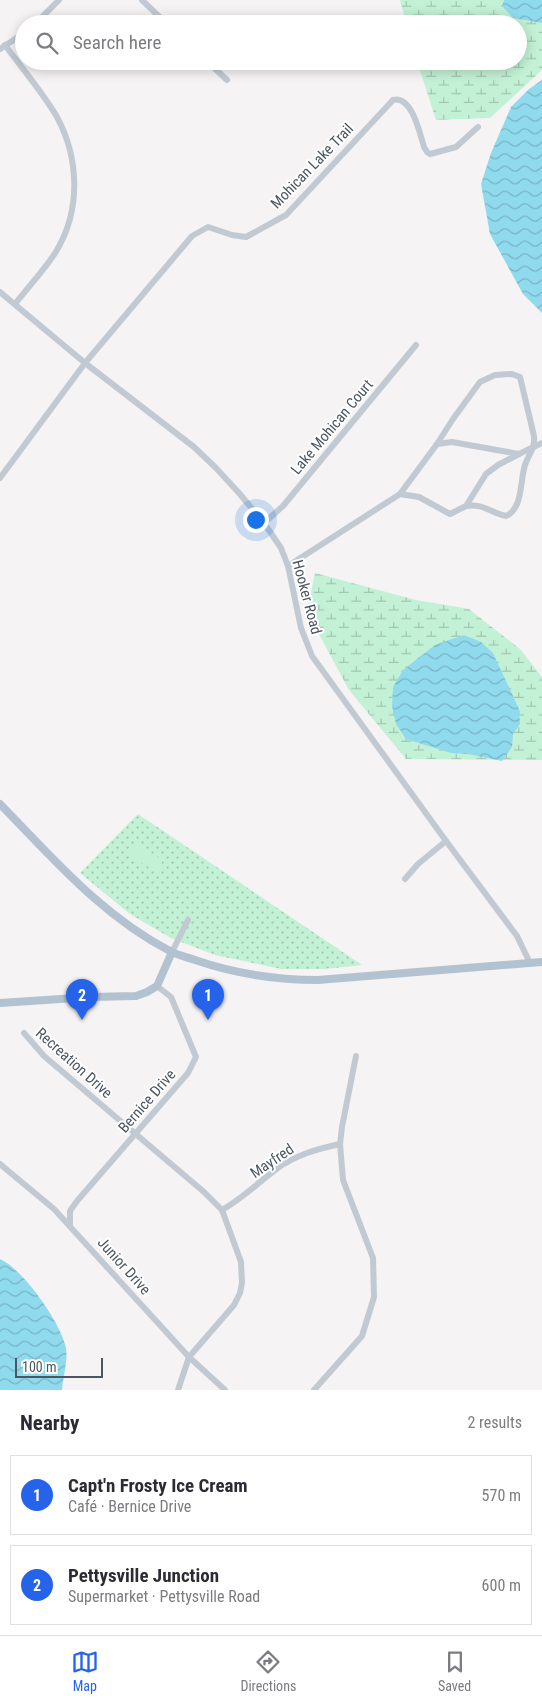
<!DOCTYPE html>
<meta charset="utf-8">
<style>
:root{--surface:#fff;--page:#f2f2f3;--text:#2b2b33;--muted:#7c7c81;--line:#e1e1e2;--accent:#2563eb}
body{margin:0;font-family:"Roboto Condensed",sans-serif;background:var(--page);color:var(--text)}
.scale{position:absolute;left:15px;bottom:12px;width:88px;box-sizing:border-box;padding-left:5px;border:2px solid #4a5661;border-top:0;font-size:14px;line-height:18px;white-space:nowrap;color:#4a5661;-webkit-text-stroke:4px #fff;paint-order:stroke}
.you{position:absolute;left:255px;top:519px;width:18px;height:18px;margin:-12px;border:4px solid #fff;border-radius:50%;background:#1a73e8;box-shadow:0 0 0 8px #1a73e833}
.badge{display:grid;place-items:center;width:32px;height:32px;border-radius:50%;background:var(--accent);color:#fff;font-size:16px;font-weight:700}
.pin{position:absolute;translate:-50% -41px;filter:drop-shadow(0 1px 2px #0008)}
.pin::after{content:'';position:absolute;top:26px;width:18px;height:15px;background:inherit;clip-path:polygon(0 0,100% 0,50% 100%)}
.list{margin:0;padding:0;list-style:none}
h2{display:flex;justify-content:space-between;align-items:center;height:65px;margin:0;padding:0 20px;font-size:21px}
h2 small{font-size:16px;font-weight:400;color:var(--muted)}
.list li{display:grid;grid-template-columns:32px 1fr auto;gap:15px;align-items:center;box-sizing:border-box;height:80px;margin:0 10px 10px;padding:0 10px;border:1px solid var(--line);border-radius:0px}
.list b{display:block;font-size:19px;white-space:nowrap}
.list p{margin:0;font-size:16px;white-space:nowrap;color:var(--muted)}
.list em{font-size:16px;font-style:normal;color:var(--muted)}
.icon{flex:none;width:28px;height:28px;fill:none;stroke:currentColor;stroke-width:2;stroke-linecap:round;stroke-linejoin:round}
.map{position:relative;flex:none;width:542px;height:1390px;overflow:hidden}
.search{position:absolute;background:var(--surface);box-shadow:0 2px 12px #0003;left:15px;right:15px;top:15px;height:55px;display:flex;align-items:center;gap:12px;box-sizing:border-box;padding:0 18px;border-radius:28px;color:var(--muted);font-size:19px}
.sheet{height:245px;background:var(--surface)}
nav{display:flex;justify-content:space-around;align-items:center;box-sizing:border-box;height:70px;border-top:1px solid var(--line);background:var(--surface);font-size:14px;color:var(--muted)}
nav a{display:grid;justify-items:center;gap:2px}
nav .on{color:var(--accent)}
.map>svg:first-child{display:block}
.wetland{fill:url(#wetland-marsh)}
.park{fill:url(#park-dots)}
.pitch{fill:#c3f1d5}
.water{fill:url(#water-waves)}
.lines{fill:none;stroke-linecap:round;stroke-linejoin:round}
.minor{stroke:#c1cad2;stroke-width:6}
.major{stroke:#b3c2d1;stroke-width:8}
.labels{text-anchor:middle;dominant-baseline:central;stroke-width:4;stroke-linejoin:round;paint-order:stroke}
.street-label{font-size:15px;fill:#4a5661;stroke:#fff}
</style>
<div class="map">
<svg width="542" height="1390" viewBox="0 0 542 1390">
<defs>
<pattern id="wetland-marsh" width="20" height="14" patternUnits="userSpaceOnUse" patternTransform="scale(1.25)"><rect width="20" height="14" fill="#c3f1d5"/><path d="M1 5h8M5 5V1M11 12h8M15 12V8" fill="none" stroke="#a0c6b0"/></pattern>
<pattern id="park-dots" width="8" height="8" patternUnits="userSpaceOnUse" patternTransform="scale(1.25)"><rect width="8" height="8" fill="#c3f1d5"/><path d="M2 2h.1M6 6h.1" fill="none" stroke="#a0c6b0" stroke-width="1.8" stroke-linecap="round"/></pattern>
<pattern id="water-waves" width="16" height="10" patternUnits="userSpaceOnUse" patternTransform="scale(1.25)"><rect width="16" height="10" fill="#90daee"/><path d="M0 5q4-4 8 0t8 0" fill="none" stroke="#78b4c4"/></pattern>
</defs>
<rect width="100%" height="100%" fill="#f5f3f3"/>
<g class="wetland">
<polygon points="400,0 542,0 542,70 490,118 436,120 417,61 518,61 518,24 406,24"/>
<polygon points="315,573 416,600 469,609 520,649 542,677 542,760 406,759 349,690 307,612"/>
</g>
<polygon class="park" points="138,814 362,965 324,969 281,969 215,955 171,938 130,914 80,873"/>
<polygon class="pitch" points="138,844 162,860 162,868 156,872 130,855 133,848"/>
<g class="water">
<polygon points="504,0 542,0 542,23 513,18 502,6"/>
<polygon points="542,80 542,313 523,294 490,234 481,184 491,153 511,107 529,89"/>
<polygon points="464,635 481,642 493,653 519,709 520,724 513,734 512,747 502,761 468,754 451,753 406,739 396,724 392,706 393,687 403,670 435,645"/>
<path d="M 0,1259 C 23,1269 61,1323 66,1348 C 68,1361 63,1377 62,1390 L 0,1390 Z"/>
</g>
<g class="lines">
<g class="minor">
<polyline points="142,0 167,24"/>
<polyline points="35,24 59,0"/>
<path d="M 5,45 C 21,67 44,94 57,117 C 79,158 81,209 57,250 C 47,267 28,287 15,304"/>
<polyline points="0,49 24,33"/>
<polyline points="207,61 227,80"/>
<polyline points="0,292 85,363 194,447 216,468 239,493 264,523 281,548 288,566 301,628 312,656 446,841 517,936 530,963"/>
<path d="M 437,444 L 453,419 L 480,382 L 495,375 L 512,374 L 520,377 L 534,436 C 535,450 529,453 525,465 C 520,480 523,509 506,516 C 491,513 483,503 466,506"/>
<path d="M 0,478 L 85,363 L 192,236 L 208,227 L 232,235 L 246,237 L 286,215 L 393,100 C 412,95 420,134 424,147 L 427,152 L 430,154 L 456,147 L 478,127"/>
<polyline points="400,494 419,497 450,514 466,506 486,474 498,465 519,454"/>
<polyline points="264,523 283,506 416,345"/>
<polyline points="288,566 400,494 437,444 452,442 519,454 542,443"/>
<polyline points="405,879 418,864 446,841"/>
<polyline points="172,952 188,920"/>
<polyline points="24,1033 44,1056 204,1192 222,1210 241,1262 242,1283 240,1293 234,1305 189,1357 178,1390"/>
<polyline points="0,1164 54,1209 189,1357 225,1390"/>
<path d="M 222,1210 C 242,1199 258,1183 275,1170 C 295,1155 317,1149 340,1144"/>
<polyline points="70,1226 70,1211 77,1201 188,1073 196,1057 171,997 157,986"/>
<polyline points="314,1390 362,1336 374,1297 373,1258 343,1180 340,1144 342,1127 356,1056"/>
</g>
<g class="major">
<path d="M 0,804 C 53,858 102,916 170,951 C 177,955 186,957 195,960 C 236,974 275,980 318,980 L 542,962"/>
<polyline points="0,1003 91,997 136,996 147,992 157,986 172,952"/>
</g>
</g>
<g class="labels">
<g class="street-label">
<text transform="translate(312 166) rotate(-46)">Mohican Lake Trail</text>
<text transform="translate(332 427) rotate(-50)">Lake Mohican Court</text>
<text transform="translate(307 597) rotate(75)">Hooker Road</text>
<text transform="translate(74 1063) rotate(42)">Recreation Drive</text>
<text transform="translate(147 1101) rotate(-49)">Bernice Drive</text>
<text transform="translate(272 1161) rotate(-34)">Mayfred</text>
<text transform="translate(124 1266) rotate(48)">Junior Drive</text>
</g>
</g>
</svg>
<div class="scale">100 m</div>
<div class="you"></div>
<div class="pin badge" style="left:208px;top:1020px">1</div>
<div class="pin badge" style="left:82px;top:1020px">2</div>
<div class="search"><svg class="icon" aria-label="search" viewBox="0 0 24 24"><circle cx="10" cy="10" r="6"/><path d="M15 15l6 6"/></svg>Search here</div>
</div>
<section class="sheet">
<h2>Nearby<small>2 results</small></h2>
<ul class="list">
<li><span class="badge">1</span><div><b>Capt'n Frosty Ice Cream</b><p>Café · Bernice Drive</p></div><em>570 m</em></li>
<li><span class="badge">2</span><div><b>Pettysville Junction</b><p>Supermarket · Pettysville Road</p></div><em>600 m</em></li>
</ul>
</section>
<nav>
<a class="on"><svg class="icon" aria-label="map" viewBox="0 0 24 24"><path d="M3 6l6-2 6 2 6-2v14l-6 2-6-2-6 2zM9 4v14M15 6v14"/></svg>Map</a>
<a><svg class="icon" aria-label="directions" viewBox="0 0 24 24"><path d="M12 3l9 9-9 9-9-9zM9 14v-3h6M13 9l2 2-2 2"/></svg>Directions</a>
<a><svg class="icon" aria-label="saved" viewBox="0 0 24 24"><path d="M7 4h10v16l-5-4-5 4z"/></svg>Saved</a>
</nav>
